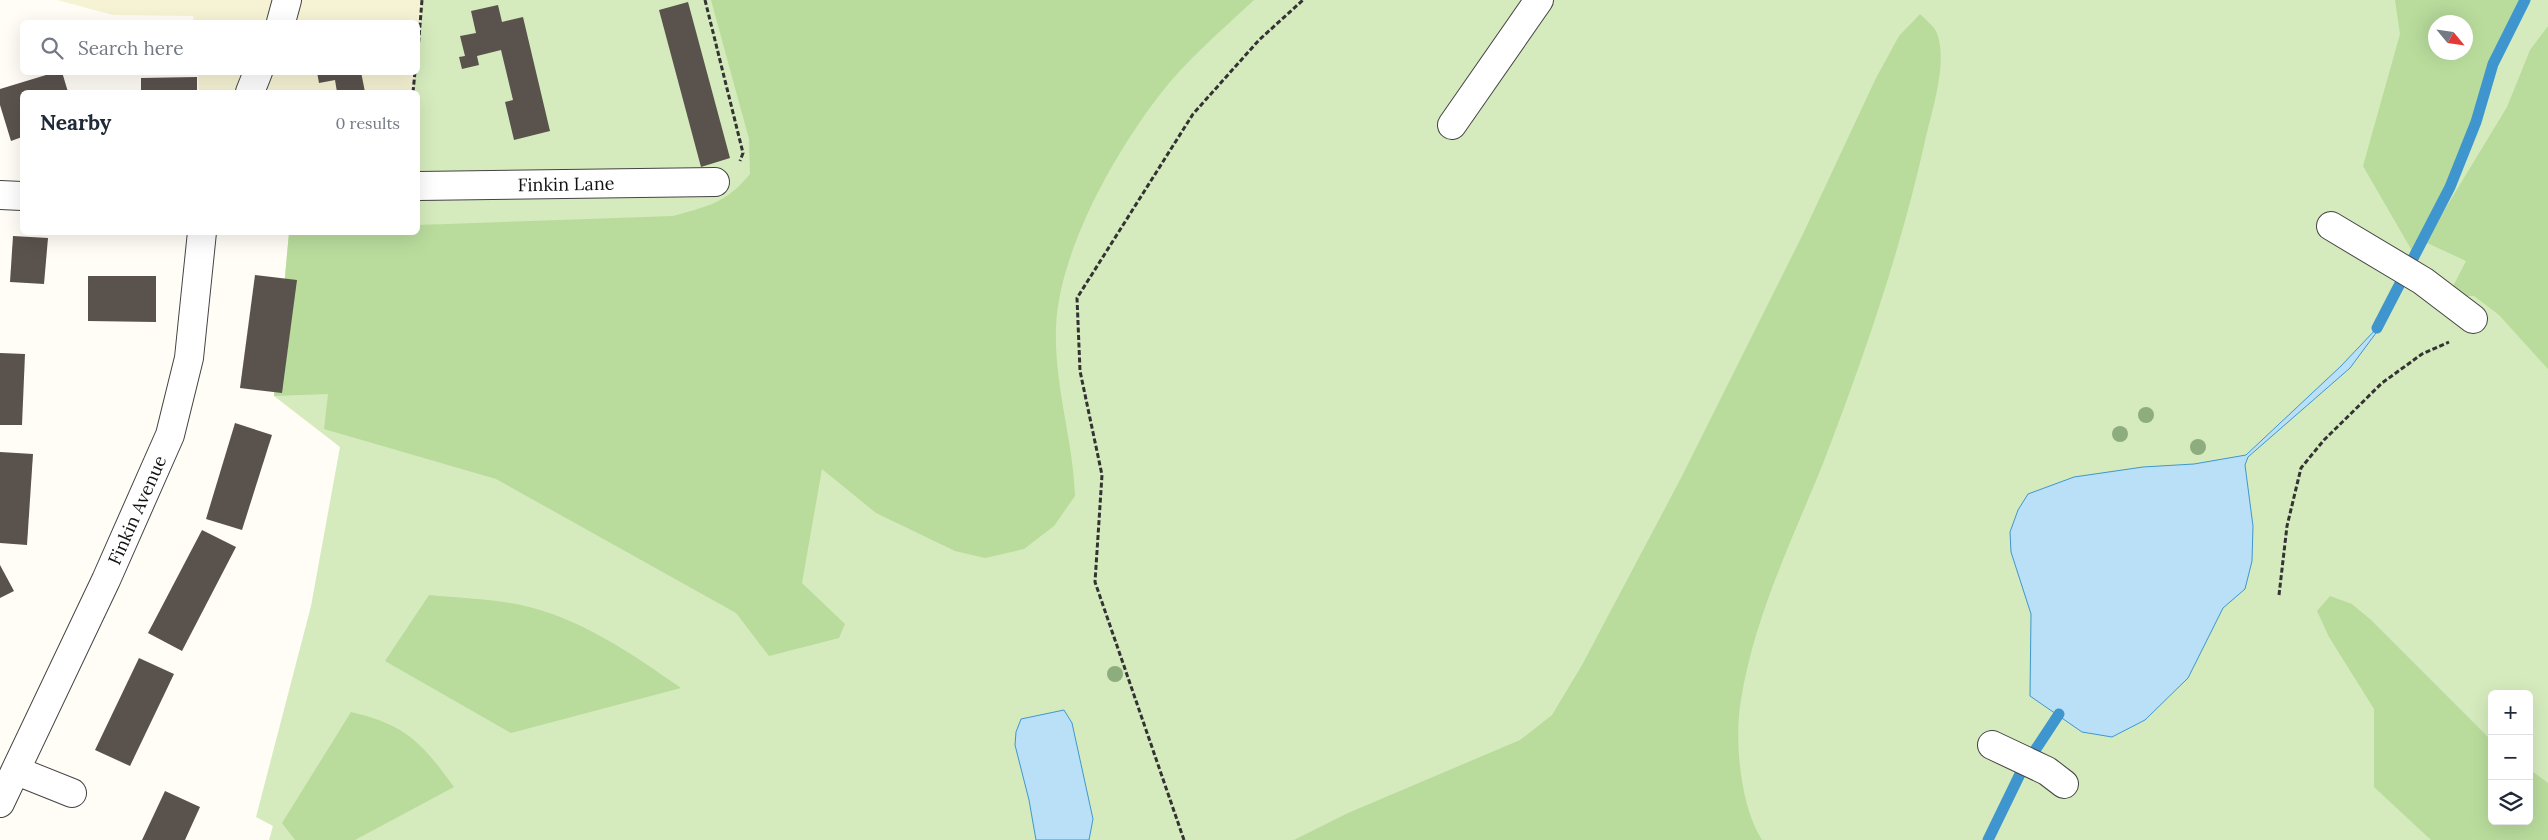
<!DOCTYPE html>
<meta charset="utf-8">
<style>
:root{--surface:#fff;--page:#f6f6f7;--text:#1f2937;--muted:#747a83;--line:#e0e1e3}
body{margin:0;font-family:Lora,serif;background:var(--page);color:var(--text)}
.controls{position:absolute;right:15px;bottom:15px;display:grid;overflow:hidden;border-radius:8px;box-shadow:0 5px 20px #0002}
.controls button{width:45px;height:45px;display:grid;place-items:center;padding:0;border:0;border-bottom:1px solid var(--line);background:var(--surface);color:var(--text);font:25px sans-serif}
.compass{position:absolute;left:2428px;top:15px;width:45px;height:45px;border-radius:50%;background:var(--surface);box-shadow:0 5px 20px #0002;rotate:119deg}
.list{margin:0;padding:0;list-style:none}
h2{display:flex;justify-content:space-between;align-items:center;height:65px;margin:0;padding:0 20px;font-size:21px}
h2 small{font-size:16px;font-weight:400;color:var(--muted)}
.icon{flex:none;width:28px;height:28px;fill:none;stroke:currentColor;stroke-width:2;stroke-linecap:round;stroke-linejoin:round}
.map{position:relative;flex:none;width:2548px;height:840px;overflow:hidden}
.search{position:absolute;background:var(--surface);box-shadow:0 5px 20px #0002;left:20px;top:20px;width:400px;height:55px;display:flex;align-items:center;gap:12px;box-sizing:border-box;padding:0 18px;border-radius:8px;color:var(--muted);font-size:19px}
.panel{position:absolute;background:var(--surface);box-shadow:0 5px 20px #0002;left:20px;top:90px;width:400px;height:145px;border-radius:8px}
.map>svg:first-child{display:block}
.farmland{fill:#f6f3d4}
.green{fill:#d5ebbd;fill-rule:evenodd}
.forest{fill:#b9dc9c;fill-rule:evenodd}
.water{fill:#b9e0f7;stroke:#3f96cf}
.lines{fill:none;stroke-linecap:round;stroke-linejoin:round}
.stream{stroke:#3f96cf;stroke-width:11}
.building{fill:#5a524d}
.minor-casing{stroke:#444;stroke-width:30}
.path{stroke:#333;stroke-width:3;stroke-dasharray:5 2.5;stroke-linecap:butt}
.minor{stroke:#fff;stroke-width:28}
.tree{fill:#8dad7f}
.labels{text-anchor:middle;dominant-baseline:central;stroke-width:5;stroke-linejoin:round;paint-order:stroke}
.street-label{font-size:18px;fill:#111;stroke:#fff}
</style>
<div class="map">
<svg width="2548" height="840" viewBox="0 0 2548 840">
<rect width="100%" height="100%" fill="#fffdf5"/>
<g class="farmland">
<polygon points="57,0 422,0 418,50 418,22 194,22 193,16 113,15"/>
<polygon points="198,73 415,73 413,92 199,92"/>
</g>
<path class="green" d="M 422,0 L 2548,0 L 2548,840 L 269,840 L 273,826 L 256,817 L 311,606 L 340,447 L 274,396 L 289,233 L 418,232 L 418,92 L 413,92 L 415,73 L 418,72 ZM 2436,22 L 2466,22 L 2466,52 L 2436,52 ZM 2492,694 L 2529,694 L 2529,821 L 2492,821 Z"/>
<g class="forest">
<path d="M 711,0 L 1254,0 C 1221,31 1185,61 1158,97 C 1113,156 1059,252 1056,327 C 1054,386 1073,438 1075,496 L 1054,526 L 1024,549 L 985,558 L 955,551 L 876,513 L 822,469 L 802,583 L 845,624 L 839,638 L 769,656 L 736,613 L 496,479 L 324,429 L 328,394 L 274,396 L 289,233 L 418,232 L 418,225 L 673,216 C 708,206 725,204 750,174 L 749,139 Z"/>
<path d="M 2395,0 L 2525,0 L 2493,64 L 2476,122 L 2450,187 L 2415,256 L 2363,166 L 2400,34 ZM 2466,22 L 2466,52 L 2436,52 L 2436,22 Z"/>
<path d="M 1920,14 C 1925,19 1935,27 1937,33 C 1948,63 1932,110 1925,141 C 1901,249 1864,357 1824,461 C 1793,538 1754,617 1741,700 C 1734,739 1740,806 1762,840 L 1294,840 L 1348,813 L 1520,740 L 1552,715 L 1582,665 L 1681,478 L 1802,236 L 1876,78 L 1899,36 Z"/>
<polygon points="2548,26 2548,369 2499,315 2474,296 2448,296 2466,261 2425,242 2507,107 2530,50"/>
<path d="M 429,595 C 460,598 492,599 521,605 C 581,618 632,654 681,688 L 511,733 L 385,661 Z"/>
<polygon points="2330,596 2352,604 2371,620 2492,741 2492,821 2529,821 2529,769 2548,783 2548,840 2431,840 2374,787 2374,709 2329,637 2317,611"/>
<path d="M 351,712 C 406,725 421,742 454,787 L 355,840 L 295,840 L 282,823 Z"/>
</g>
<g class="water">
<polygon points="2377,328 2376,333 2350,368 2248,457 2245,465 2253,526 2252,561 2245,589 2223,608 2188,678 2145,720 2112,737 2082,732 2030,696 2031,614 2011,552 2010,532 2018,510 2028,494 2074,477 2143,467 2194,464 2246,455 2341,366"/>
<polygon points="1064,710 1072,723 1093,819 1089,840 1036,840 1029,800 1015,745 1016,732 1021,719"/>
</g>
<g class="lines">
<g class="stream">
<polyline points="2377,328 2450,187 2476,122 2493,64 2525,0"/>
<polyline points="1988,840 2022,770 2059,714"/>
</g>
</g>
<g class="building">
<polygon points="688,2 730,158 701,167 659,10"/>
<polygon points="498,5 502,22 523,17 550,131 514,140 505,102 513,100 501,50 477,56 479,65 462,69 459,57 465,56 460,36 476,33 471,11"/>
<polygon points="56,72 62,72 68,92 22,92 22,137 11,141 0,105 0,89"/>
<polygon points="317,72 361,72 365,92 337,92 335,80 319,83"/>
<polygon points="197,77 197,92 141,92 141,78"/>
<polygon points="13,236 48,238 44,284 10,282"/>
<polygon points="255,275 297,280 282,393 240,388"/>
<polygon points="88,276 156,276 156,322 88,321"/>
<polygon points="0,353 25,354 22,425 0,425"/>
<polygon points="235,423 272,435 242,530 206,519"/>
<polygon points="0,452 33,454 27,545 0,543"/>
<polygon points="202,530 236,547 182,651 148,633"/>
<polygon points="0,565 14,591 0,598"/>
<polygon points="139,658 174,674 130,766 95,750"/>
<polygon points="165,791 200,807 185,840 142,840"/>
</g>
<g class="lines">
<defs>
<g id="minor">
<polyline points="281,22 287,0"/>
<polyline points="250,92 258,72"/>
<polyline points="1452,125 1539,0"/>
<polyline points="418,186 715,182"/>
<polyline points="0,195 22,196"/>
<polyline points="2331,226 2423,281 2473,319"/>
<polyline points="1992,745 2047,771 2064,784"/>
<polyline points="17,771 72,793"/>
<polyline points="0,803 106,580 170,435 189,358 202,232"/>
</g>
</defs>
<use href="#minor" class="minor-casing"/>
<g class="path">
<polyline points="705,0 743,153 740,161"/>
<polyline points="418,50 422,0"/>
<polyline points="413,92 415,72"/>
<polyline points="2279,595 2287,526 2301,468 2324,440 2382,383 2422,354 2449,342"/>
<polyline points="1184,840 1095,582 1102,475 1080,371 1077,298 1193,114 1259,40 1303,0"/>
</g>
<use href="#minor" class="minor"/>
</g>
<g class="tree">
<circle cx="2146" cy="415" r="8"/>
<circle cx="2120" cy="434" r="8"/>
<circle cx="2198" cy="447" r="8"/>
<circle cx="1115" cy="674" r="8"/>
</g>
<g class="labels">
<g class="street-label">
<text transform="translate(566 184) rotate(-1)">Finkin Lane</text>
<text transform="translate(137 510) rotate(-66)">Finkin Avenue</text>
</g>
</g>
</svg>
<div class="controls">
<button>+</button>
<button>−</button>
<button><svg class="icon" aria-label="layers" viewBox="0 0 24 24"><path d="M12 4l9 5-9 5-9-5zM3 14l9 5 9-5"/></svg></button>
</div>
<svg class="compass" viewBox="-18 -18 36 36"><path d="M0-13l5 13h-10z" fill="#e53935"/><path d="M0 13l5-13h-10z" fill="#747a83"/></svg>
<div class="search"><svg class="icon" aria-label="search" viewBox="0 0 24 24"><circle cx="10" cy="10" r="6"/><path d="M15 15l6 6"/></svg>Search here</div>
<section class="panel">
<h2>Nearby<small>0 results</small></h2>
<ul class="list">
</ul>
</section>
</div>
